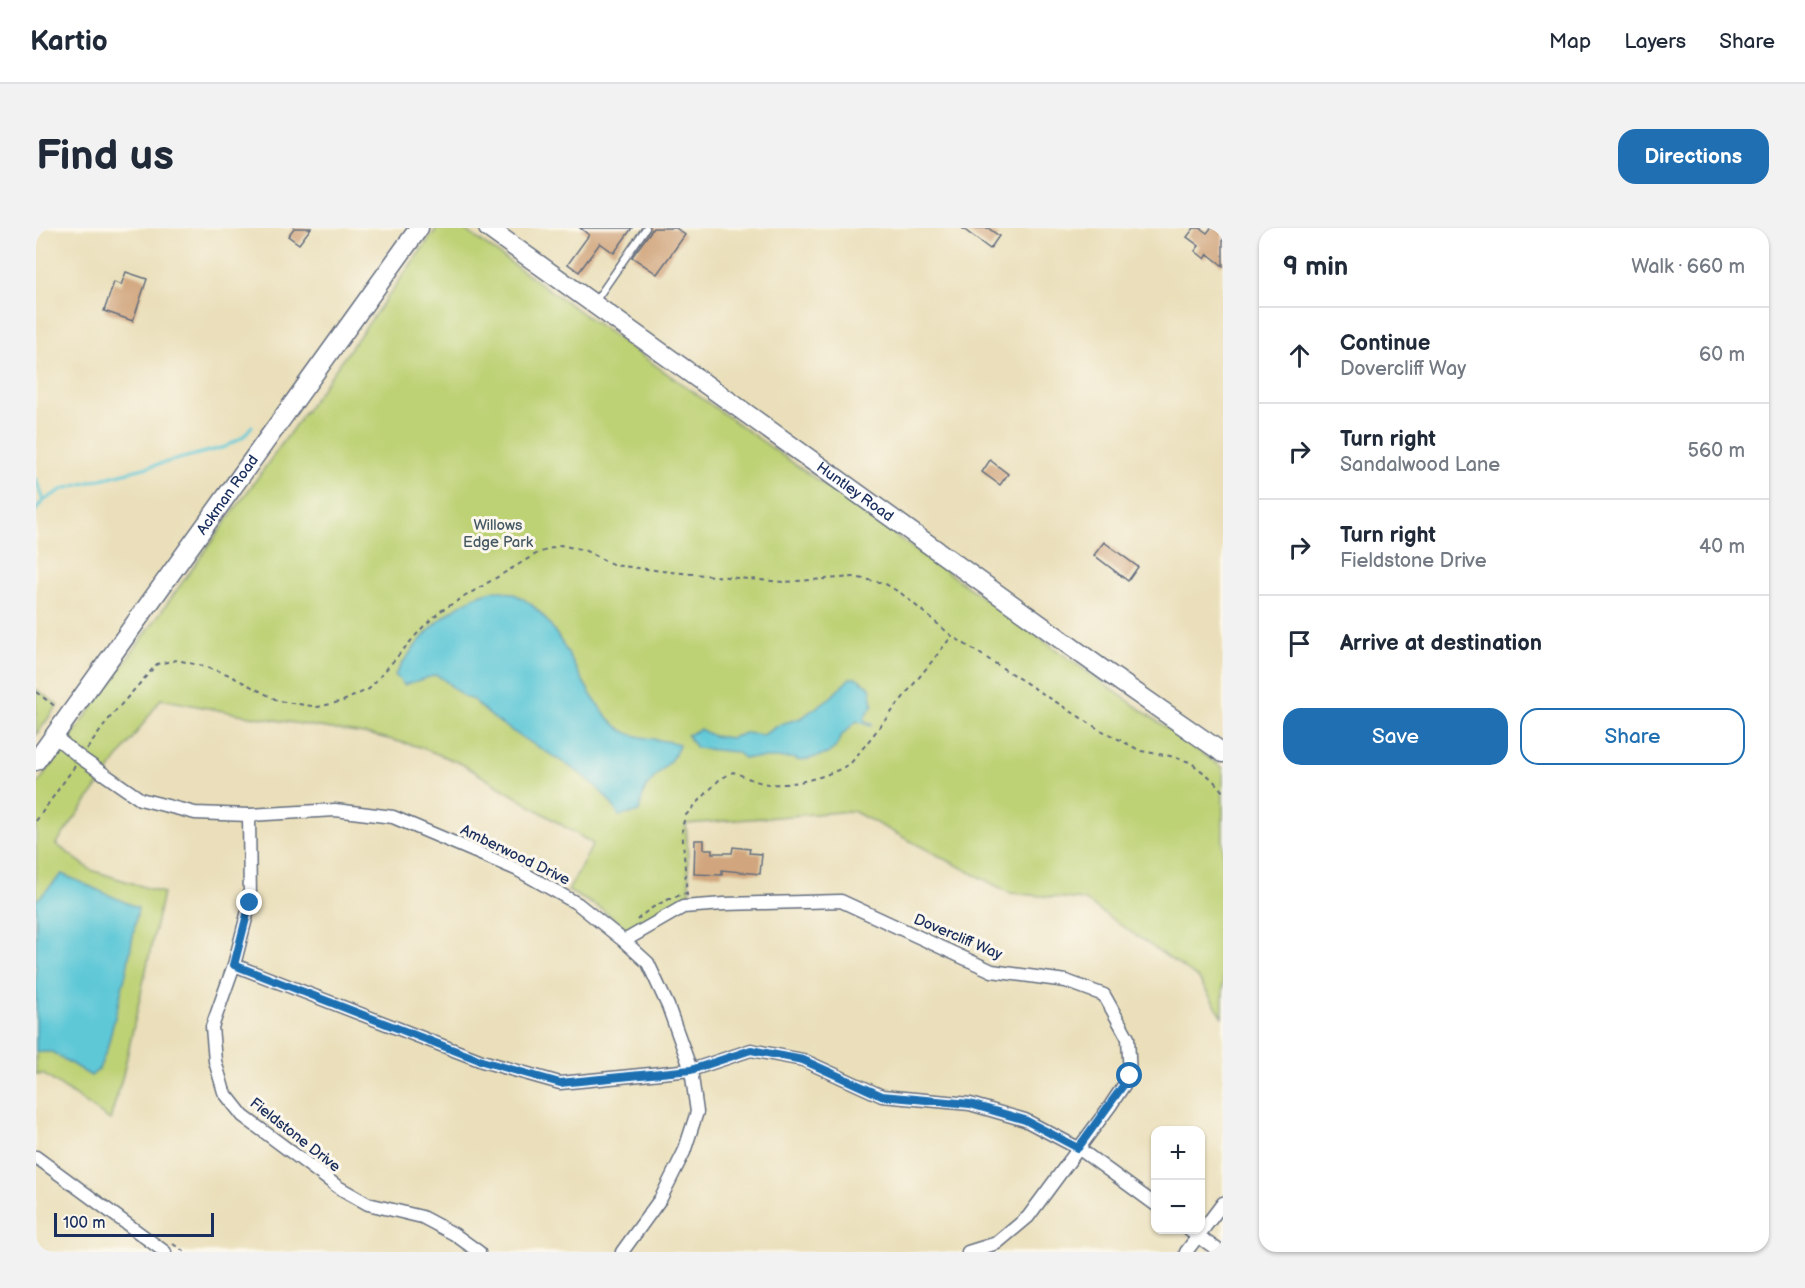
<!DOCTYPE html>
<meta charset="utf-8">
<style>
:root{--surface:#fff;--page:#f2f2f3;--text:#1f2937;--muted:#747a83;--line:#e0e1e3;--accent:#1f6fb2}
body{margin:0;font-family:"Balsamiq Sans",sans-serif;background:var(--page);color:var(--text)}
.controls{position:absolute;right:18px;bottom:18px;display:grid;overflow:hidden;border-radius:12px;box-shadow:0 2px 4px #0004}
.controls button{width:54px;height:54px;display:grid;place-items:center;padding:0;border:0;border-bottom:2px solid var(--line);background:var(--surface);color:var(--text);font:30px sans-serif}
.scale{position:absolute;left:18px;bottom:15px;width:160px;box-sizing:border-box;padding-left:6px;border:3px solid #1b2f5e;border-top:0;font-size:16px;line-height:21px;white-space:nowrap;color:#1b2f5e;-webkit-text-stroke:4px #fbf7ec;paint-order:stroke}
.stop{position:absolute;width:18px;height:18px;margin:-14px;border:4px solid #1f6fb2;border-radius:50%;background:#fff}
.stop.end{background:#1f6fb2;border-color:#fff;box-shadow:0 2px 6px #0008}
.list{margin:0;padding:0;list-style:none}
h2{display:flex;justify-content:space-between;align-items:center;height:78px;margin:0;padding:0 24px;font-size:26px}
h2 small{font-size:20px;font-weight:400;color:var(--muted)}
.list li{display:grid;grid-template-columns:39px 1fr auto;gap:18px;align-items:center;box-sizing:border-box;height:96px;padding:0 24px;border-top:2px solid var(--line)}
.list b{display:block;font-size:22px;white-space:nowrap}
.list p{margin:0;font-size:20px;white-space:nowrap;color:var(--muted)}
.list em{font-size:20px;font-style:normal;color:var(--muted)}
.actions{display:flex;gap:12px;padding:18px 24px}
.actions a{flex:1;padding:14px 0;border:2px solid var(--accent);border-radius:18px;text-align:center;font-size:21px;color:var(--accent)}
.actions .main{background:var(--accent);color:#fff}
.icon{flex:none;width:33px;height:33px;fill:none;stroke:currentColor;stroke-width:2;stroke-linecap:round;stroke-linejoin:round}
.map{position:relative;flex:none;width:1187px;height:1024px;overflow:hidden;border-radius:18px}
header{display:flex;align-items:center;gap:36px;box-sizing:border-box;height:84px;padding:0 30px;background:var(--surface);border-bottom:2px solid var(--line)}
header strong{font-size:28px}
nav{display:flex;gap:33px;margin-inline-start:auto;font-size:21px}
.intro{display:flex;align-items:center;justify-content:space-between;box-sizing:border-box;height:144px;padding:0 36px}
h1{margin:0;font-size:42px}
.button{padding:15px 27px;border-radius:18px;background:var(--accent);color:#fff;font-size:21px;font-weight:700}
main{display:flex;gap:36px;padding:0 36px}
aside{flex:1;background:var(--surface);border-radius:18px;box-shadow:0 2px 4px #0004}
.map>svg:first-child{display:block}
.green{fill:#bdd174;stroke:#6c8069;stroke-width:1.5}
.water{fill:#5ec8d7;stroke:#3c7c9a;stroke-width:1.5}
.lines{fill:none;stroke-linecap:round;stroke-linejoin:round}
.stream{stroke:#5ec8d7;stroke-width:3}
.building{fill:#d1a67e}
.lane-casing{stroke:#636d7e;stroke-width:9}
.street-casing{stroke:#636d7e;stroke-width:15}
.secondary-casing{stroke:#636d7e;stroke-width:21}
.path{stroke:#636d7e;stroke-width:2;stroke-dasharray:4.5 4.5;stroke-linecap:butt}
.lane{stroke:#fff;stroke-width:6}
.street{stroke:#fff;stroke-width:12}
.secondary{stroke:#fff;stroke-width:18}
.route{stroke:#1f6fb2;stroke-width:8}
.labels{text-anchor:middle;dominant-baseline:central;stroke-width:6;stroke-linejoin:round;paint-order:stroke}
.street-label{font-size:15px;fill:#1b2f5e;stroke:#fbf7ec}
.park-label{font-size:15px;fill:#445864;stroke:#fbf7ec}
</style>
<header>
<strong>Kartio</strong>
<nav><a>Map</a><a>Layers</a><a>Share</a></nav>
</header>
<div class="intro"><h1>Find us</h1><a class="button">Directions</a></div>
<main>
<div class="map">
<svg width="1187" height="1024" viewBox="0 0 1187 1024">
<rect width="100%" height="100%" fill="#fbf7ec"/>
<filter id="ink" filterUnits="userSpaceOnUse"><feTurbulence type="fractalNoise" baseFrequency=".0167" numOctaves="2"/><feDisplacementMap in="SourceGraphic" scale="12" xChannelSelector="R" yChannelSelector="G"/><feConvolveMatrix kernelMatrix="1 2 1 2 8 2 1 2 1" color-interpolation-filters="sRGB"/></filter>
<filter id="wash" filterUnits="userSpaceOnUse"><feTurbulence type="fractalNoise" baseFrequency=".008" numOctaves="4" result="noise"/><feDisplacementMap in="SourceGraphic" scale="24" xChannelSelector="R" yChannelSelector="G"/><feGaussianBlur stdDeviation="1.35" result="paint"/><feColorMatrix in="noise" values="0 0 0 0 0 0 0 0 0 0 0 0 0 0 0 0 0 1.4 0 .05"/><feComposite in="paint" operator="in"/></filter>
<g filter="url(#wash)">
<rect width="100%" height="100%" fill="#eadfba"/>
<g class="green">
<polygon points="401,0 426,0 1187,540 1187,789 1162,750 1048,672 974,665 817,583 650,596 654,671 626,680 601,699 593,702 564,680 532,663 557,616 426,536 384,519 340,508 208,487 125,471 20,616 55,642 127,665 87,847 74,892 7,846 0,846 0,558"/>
<polygon points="0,461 22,477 0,507"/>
</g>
<g class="water">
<path d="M 460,362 C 465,363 472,364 478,366 C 530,388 541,470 586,502 C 599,511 626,511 643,516 C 639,533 620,545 610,560 C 606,566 605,576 603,584 L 583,588 C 556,535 478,517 438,472 C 423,470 414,453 400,447 L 368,457 L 359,447 C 380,412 417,371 460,362 Z"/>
<polygon points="814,450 821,450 834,459 837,476 828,490 830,494 836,496 835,498 821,493 806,507 799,520 791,526 765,533 756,530 708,530 700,524 660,520 651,507 664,501 677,508 695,510 709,505 727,507 745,496 765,490 795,469"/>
<polygon points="26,646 102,680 91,741 71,821 63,841 55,848 16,824 0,824 0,673"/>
</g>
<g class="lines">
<g class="stream">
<polyline points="0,251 7,273"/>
<polyline points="0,282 7,273 27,261 189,219 207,209 216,198"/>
</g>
</g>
<g id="blocks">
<g class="building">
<polygon points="258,0 275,0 263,16 252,8"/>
<polygon points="544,0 596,0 578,25 564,15 543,44 532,36 553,7"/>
<polygon points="617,0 640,0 649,7 621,46 596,29"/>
<polygon points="926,0 952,0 963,8 954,21"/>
<polygon points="1158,0 1164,0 1171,5 1175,0 1183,0 1187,3 1187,38 1172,26 1169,31 1159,23 1163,18 1151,9"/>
<polygon points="90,44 111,51 97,93 68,83 78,54 85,57"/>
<polygon points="954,232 972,246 964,257 946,244"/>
<polygon points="1068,314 1102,339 1092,353 1058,327"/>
<polygon points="659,612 668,612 668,621 676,621 676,625 696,625 697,619 714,621 713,625 726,626 724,646 686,642 686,647 658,646"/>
</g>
</g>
</g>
<g filter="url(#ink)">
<use href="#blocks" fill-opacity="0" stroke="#636d7e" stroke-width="1.5"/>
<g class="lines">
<defs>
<polyline id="lane" points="558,75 610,0"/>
<g id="street">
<polyline points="18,508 45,530 104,571 159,585 213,587 299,582 357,589 480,641 542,676 588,713 612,735 632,778 655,842 661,884 648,924 625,970 586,1024"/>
<polyline points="213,587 214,675 198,737 176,799 179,833 188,864 207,888 302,959 332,976 386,989 418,1006 443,1024"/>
<polyline points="588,713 647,679 688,676 805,673 956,743 1030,753 1068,767 1092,810 1094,848 1074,878 992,989 961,1015 932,1024"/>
<polyline points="198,737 446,833 524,855 655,842 715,822 767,832 846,868 934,876 989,892 1042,920 1120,977"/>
<polyline points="0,929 129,1024"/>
<polyline points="1153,1002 1185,1024"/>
<polyline points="1150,1024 1187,975"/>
</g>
<g id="secondary">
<path id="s1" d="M 452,0 L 1069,443 L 1187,525"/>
<path id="s2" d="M 0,533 L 383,0"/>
</g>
</defs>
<use href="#lane" class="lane-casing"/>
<use href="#street" class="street-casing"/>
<use href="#secondary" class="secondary-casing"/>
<g class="path">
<polyline points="0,464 20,479"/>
<polyline points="51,521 76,487 121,436 141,432 162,437 191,446 243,473 282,479 307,473 333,461 387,399 406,382 500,326 524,317 548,322 578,337 634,344 747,354 818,349 848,355 866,366 916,408 1061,500 1105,523 1134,528 1154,534 1176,551 1187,564"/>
<polyline points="0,593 39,538"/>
<path d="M 651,668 L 646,599 L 650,587 L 683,552 L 697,544 C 708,548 721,555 733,556 C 758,558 795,548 815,535 L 916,408"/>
<path d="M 601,692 C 616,677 632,671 651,665"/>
<polyline points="137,1016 149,1024"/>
</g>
<use href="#lane" class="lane"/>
<use href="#street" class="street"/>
<use href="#secondary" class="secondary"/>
</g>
</g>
<g class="lines" filter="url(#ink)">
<polyline class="route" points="214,675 198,737 446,833 524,855 655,842 715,822 767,832 846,868 934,876 989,892 1042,920 1094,848"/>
</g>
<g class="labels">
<g class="street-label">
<text stroke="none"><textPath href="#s1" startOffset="452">Huntley Road</textPath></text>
<text stroke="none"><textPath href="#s2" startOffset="328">Ackman Road</textPath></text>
<text transform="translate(479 627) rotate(26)">Amberwood Drive</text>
<text transform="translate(922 709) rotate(23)">Dovercliff Way</text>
<text transform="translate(259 907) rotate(38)">Fieldstone Drive</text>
</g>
<g class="park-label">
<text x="462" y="297">Willows<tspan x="462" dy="17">Edge Park</tspan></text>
</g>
</g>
</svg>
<div class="controls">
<button>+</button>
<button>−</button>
</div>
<div class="scale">100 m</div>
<div class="stop" style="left:1094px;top:848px"></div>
<div class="stop end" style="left:214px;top:675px"></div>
</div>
<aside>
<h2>9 min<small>Walk · 660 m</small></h2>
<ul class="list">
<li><svg class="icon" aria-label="ahead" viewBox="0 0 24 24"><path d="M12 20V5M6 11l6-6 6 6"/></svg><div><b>Continue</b><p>Dovercliff Way</p></div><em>60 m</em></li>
<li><svg class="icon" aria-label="right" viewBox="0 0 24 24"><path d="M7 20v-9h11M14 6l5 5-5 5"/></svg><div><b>Turn right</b><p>Sandalwood Lane</p></div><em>560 m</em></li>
<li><svg class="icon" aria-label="right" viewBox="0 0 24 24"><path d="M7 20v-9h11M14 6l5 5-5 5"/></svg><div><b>Turn right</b><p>Fieldstone Drive</p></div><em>40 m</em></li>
<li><svg class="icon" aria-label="arrive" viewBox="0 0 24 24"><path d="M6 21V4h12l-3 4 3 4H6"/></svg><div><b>Arrive at destination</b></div></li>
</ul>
<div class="actions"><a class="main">Save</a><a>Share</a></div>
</aside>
</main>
